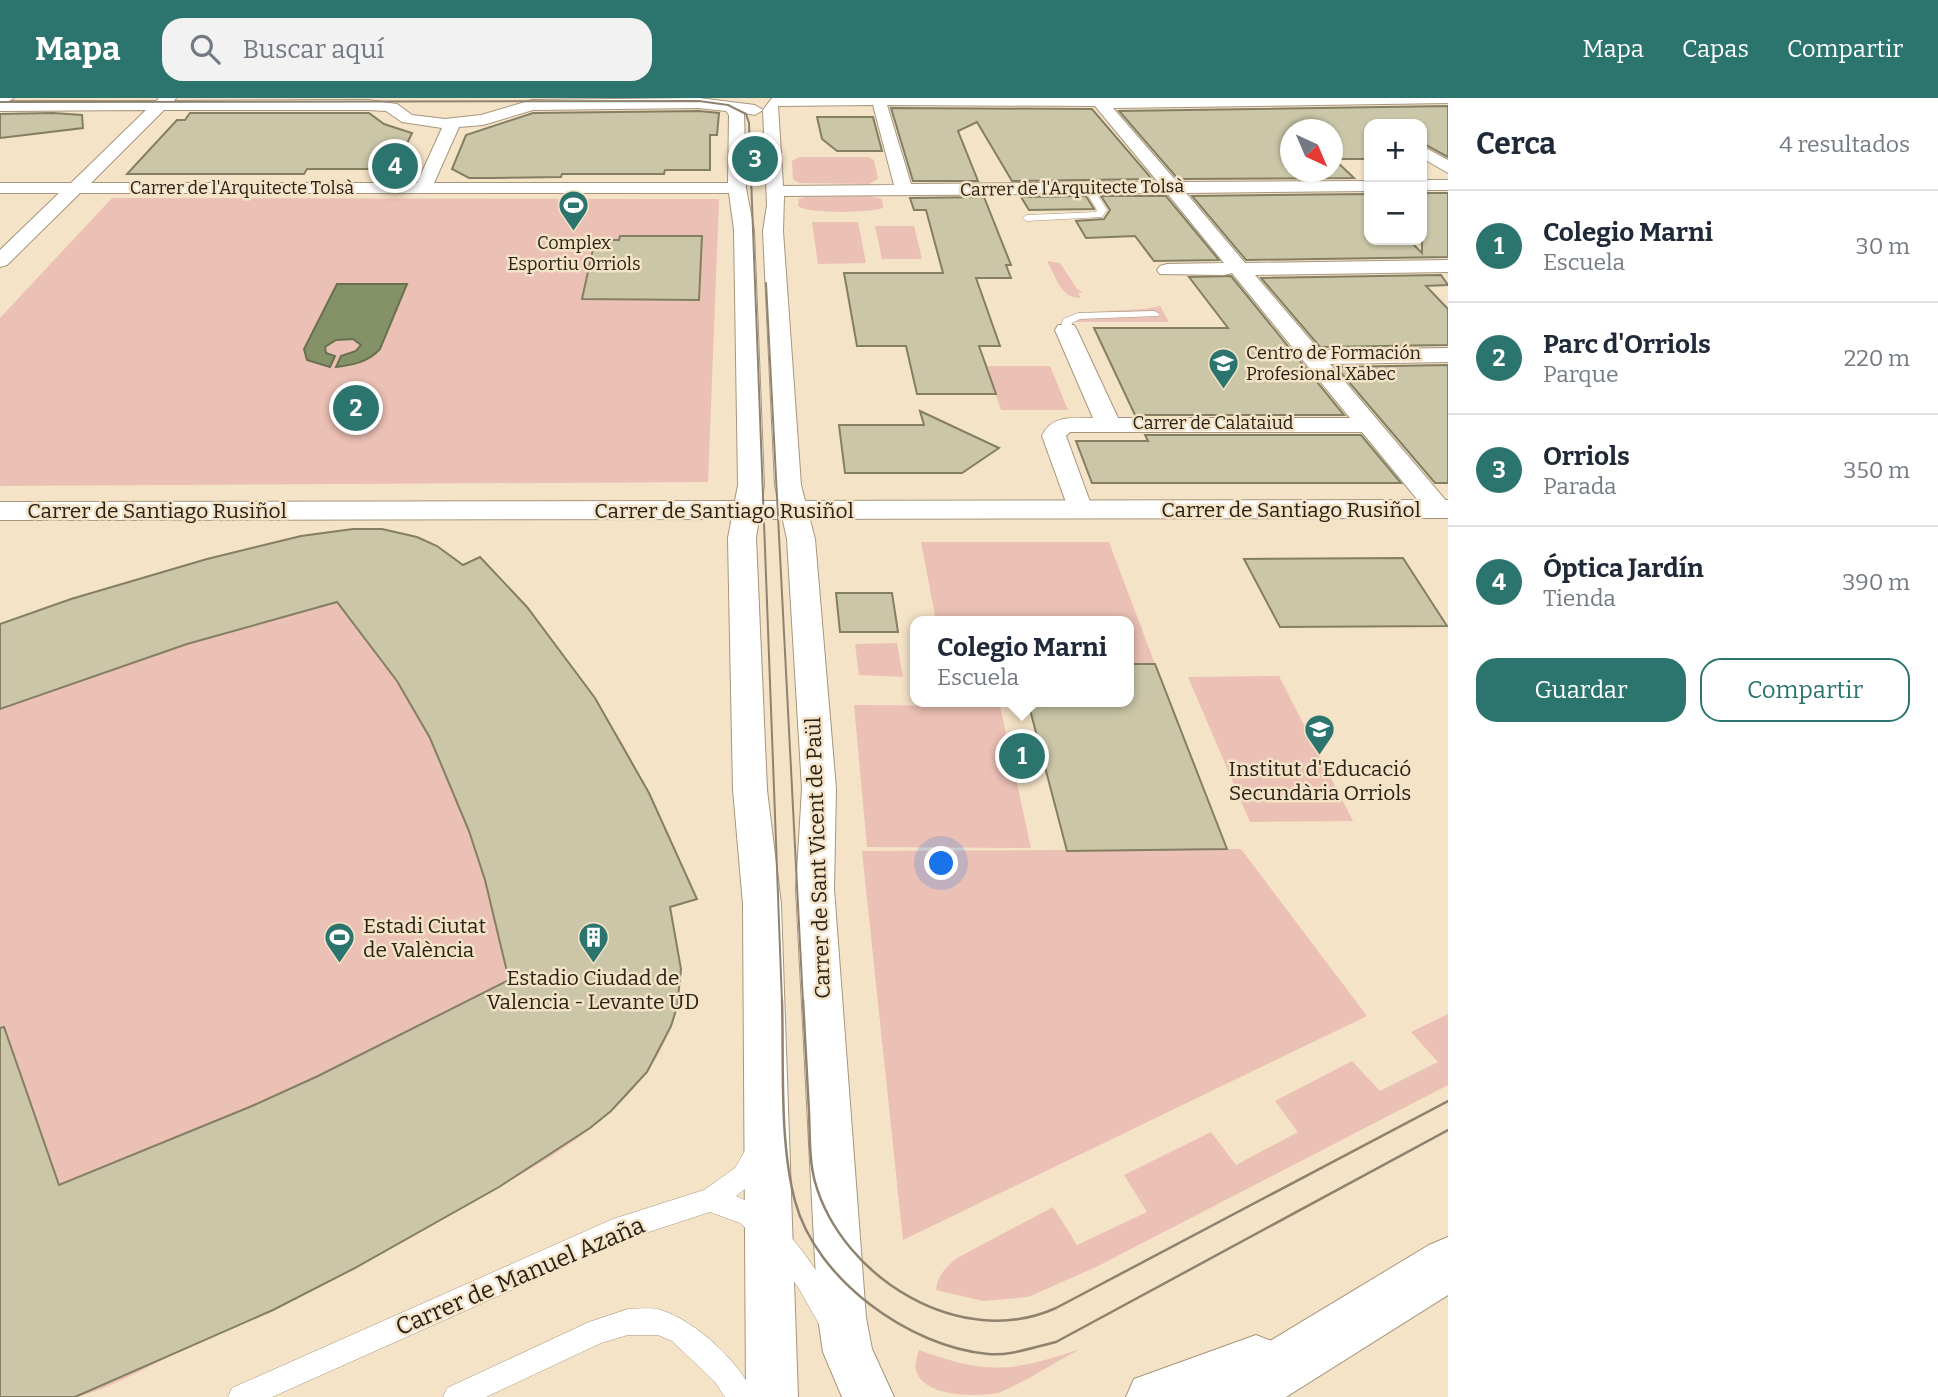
<!DOCTYPE html>
<html lang="es">
<meta charset="utf-8">
<style>
:root{--surface:#fff;--page:#f2f2f3;--text:#1f2937;--muted:#747a83;--line:#e0e1e3;--accent:#2c756e}
body{margin:0;font-family:Bitter,serif;background:var(--page);color:var(--text)}
.controls{position:absolute;right:21px;top:21px;display:grid;overflow:hidden;border-radius:14px;box-shadow:0 2px 5px #0004}
.controls button{width:63px;height:63px;display:grid;place-items:center;padding:0;border:0;border-bottom:2px solid var(--line);background:var(--surface);color:var(--text);font:35px sans-serif}
.compass{position:absolute;left:1280px;top:21px;width:63px;height:63px;border-radius:50%;background:var(--surface);box-shadow:0 2px 5px #0004;rotate:136deg}
.you{position:absolute;left:942px;top:766px;width:24px;height:24px;margin:-18px;border:5px solid #fff;border-radius:50%;background:#1a73e8;box-shadow:0 0 0 10px #1a73e833}
.badge{display:grid;place-items:center;width:46px;height:46px;border-radius:50%;background:var(--accent);color:#fff;font-size:23px;font-weight:700}
.pin{position:absolute;translate:-50% -50%;border:4px solid #fff;box-shadow:0 2px 7px #0006}
.popup{position:absolute;left:910px;top:518px;width:224px;height:91px;box-sizing:border-box;display:grid;place-content:center;border-radius:14px;background:var(--surface);filter:drop-shadow(0 2px 5px #0005);font-size:23px;white-space:nowrap;color:var(--muted)}
.popup b{font-size:26px;color:var(--text)}
.popup::after{content:'';position:absolute;left:50%;top:100%;margin-left:-14px;border:14px solid transparent;border-top-color:var(--surface)}
.list{margin:0;padding:0;list-style:none}
h2{display:flex;justify-content:space-between;align-items:center;height:91px;margin:0;padding:0 28px;font-size:30px}
h2 small{font-size:23px;font-weight:400;color:var(--muted)}
.list li{display:grid;grid-template-columns:46px 1fr auto;gap:21px;align-items:center;box-sizing:border-box;height:112px;padding:0 28px;border-top:2px solid var(--line)}
.list b{display:block;font-size:26px;white-space:nowrap}
.list p{margin:0;font-size:23px;white-space:nowrap;color:var(--muted)}
.list em{font-size:23px;font-style:normal;color:var(--muted)}
.actions{display:flex;gap:14px;padding:21px 28px}
.actions a{flex:1;padding:16px 0;border:2px solid var(--accent);border-radius:21px;text-align:center;font-size:24px;color:var(--accent)}
.actions .main{background:var(--accent);color:#fff}
.icon{flex:none;width:38px;height:38px;fill:none;stroke:currentColor;stroke-width:2;stroke-linecap:round;stroke-linejoin:round}
.map{position:relative;flex:none;width:1448px;height:1299px;overflow:hidden}
header{display:flex;align-items:center;gap:42px;box-sizing:border-box;height:98px;padding:0 35px;background:var(--accent);color:#fff}
header strong{font-size:33px}
nav{display:flex;gap:38px;margin-inline-start:auto;font-size:24px}
.search{width:490px;height:63px;background:var(--page);display:flex;align-items:center;gap:18px;box-sizing:border-box;padding:0 24px;border-radius:21px;color:var(--muted);font-size:26px}
main{display:flex}
aside{flex:1;background:var(--surface)}
.map>svg:first-child{display:block}
.green{fill:#ebc0b5}
.water{fill:#859268;stroke:#697050;stroke-width:2}
.building{fill:#cac6a7;stroke:#847f63;stroke-width:2;fill-rule:evenodd}
.lines{fill:none;stroke-linecap:round;stroke-linejoin:round}
.lane-casing{stroke:#a7967c;stroke-width:1}
.street-casing{stroke:#a7967c;stroke-width:2}
.secondary-casing{stroke:#a7967c;stroke-width:2}
.primary-casing{stroke:#a7967c;stroke-width:2}
.lane{fill:#fff;fill-rule:evenodd}
.street{fill:#fff;fill-rule:evenodd}
.secondary{fill:#fff;fill-rule:evenodd}
.primary{fill:#fff;fill-rule:evenodd}
.tram-far1{stroke:#8f8370;stroke-width:2}
.tram{stroke:#8f8370;stroke-width:2.5}
.labels{text-anchor:middle;dominant-baseline:central;stroke-width:5;stroke-linejoin:round;paint-order:stroke}
.far-street-label{font-size:18px;fill:#282217;stroke:#f5e3c7}
.far-poi-label{font-size:18px;fill:#282217;stroke:#f5e3c7}
.street-label{font-size:21px;fill:#282217;stroke:#f5e3c7}
.poi-label{font-size:21px;fill:#282217;stroke:#f5e3c7}
.near-street-label{font-size:24px;fill:#282217;stroke:#f5e3c7}
</style>
<header>
<strong>Mapa</strong>
<div class="search"><svg class="icon" aria-label="search" viewBox="0 0 24 24"><circle cx="10" cy="10" r="6"/><path d="M15 15l6 6"/></svg>Buscar aquí</div>
<nav><a>Mapa</a><a>Capas</a><a>Compartir</a></nav>
</header>
<main>
<div class="map">
<svg width="1448" height="1299" viewBox="0 0 1448 1299">
<rect width="100%" height="100%" fill="#f5e3c7"/>
<g class="green">
<polygon points="800,59 868,59 874,62 878,81 869,86 799,85 793,81 792,63"/>
<path d="M 870,98 L 882,101 L 883,110 C 870,115 808,116 798,108 L 799,101 L 805,99 Z"/>
<polygon points="112,100 719,101 708,384 0,388 0,220"/>
<polygon points="812,124 858,124 866,165 818,166"/>
<polygon points="875,128 914,128 922,161 882,161"/>
<path d="M 1047,163 L 1060,165 L 1077,191 L 1083,194 L 1078,195 L 1081,200 C 1061,201 1056,179 1047,163 Z"/>
<polygon points="1160,208 1169,224 1074,224 1084,220 1155,219 1152,213 1084,214 1146,211"/>
<polygon points="986,268 1050,268 1068,312 1001,312"/>
<path d="M 353,431 L 390,433 L 428,444 L 527,509 L 595,600 L 624,648 L 649,695 L 697,801 L 668,810 C 688,864 683,923 649,971 C 604,1035 525,1074 459,1111 C 366,1164 273,1212 176,1255 C 151,1267 99,1296 74,1299 C 50,1299 24,1299 0,1299 L 0,526 C 57,505 116,488 174,471 C 232,454 292,435 353,431 Z"/>
<polygon points="921,444 1109,444 1155,566 1129,566 1129,523 936,523"/>
<polygon points="897,545 903,579 859,577 855,546"/>
<polygon points="1279,578 1353,723 1250,724 1188,579"/>
<polygon points="854,607 1000,608 1031,750 867,749"/>
<polygon points="1241,751 1367,918 903,1142 862,753"/>
<path d="M 1448,916 L 1448,987 L 1096,1169 L 1028,1199 L 983,1203 L 936,1192 C 938,1177 945,1170 957,1160 L 1053,1109 L 1077,1147 L 1147,1114 L 1124,1077 L 1211,1034 L 1236,1067 L 1298,1034 L 1275,1003 L 1352,963 L 1380,993 L 1438,964 L 1411,934 Z"/>
<path d="M 1080,1251 C 1053,1265 1026,1284 998,1295 C 973,1299 925,1299 916,1273 C 914,1267 917,1259 919,1252 C 987,1277 1012,1274 1080,1251 Z"/>
</g>
<path class="water" d="M 337,186 L 407,186 L 380,251 C 368,264 353,267 336,269 L 341,258 L 356,253 L 361,247 L 353,241 L 336,242 L 325,249 L 326,255 L 335,258 L 330,269 L 307,262 L 304,251 Z"/>
<g class="building">
<path d="M 1448,8 L 1448,59 L 1422,45 L 1422,26 L 1369,26 L 1369,61 L 1334,61 L 1354,80 L 1178,81 L 1119,13 ZM 1291,32 L 1333,32 L 1333,74 L 1291,74 Z"/>
<polygon points="891,10 1092,11 1152,81 1012,83 977,24 958,33 978,83 913,83"/>
<polygon points="699,13 719,15 717,37 710,37 710,72 665,72 664,76 562,76 561,79 491,80 469,80 452,71 466,37 533,15"/>
<polygon points="53,15 82,17 83,30 0,40 0,16"/>
<polygon points="190,15 369,15 384,26 412,35 395,71 307,71 304,76 127,76 177,22 185,22"/>
<polygon points="817,19 873,19 882,53 837,53 822,41"/>
<polygon points="1422,95 1448,95 1448,159 1246,162 1192,98 1369,96 1369,142 1409,142 1422,155"/>
<polygon points="1086,98 1094,111 1029,112 1021,99"/>
<polygon points="1101,98 1166,98 1219,162 1154,163 1135,138 1086,140 1076,123 1104,121 1110,112"/>
<polygon points="984,99 1011,167 1006,167 1011,180 976,180 1000,248 979,248 996,296 917,296 906,248 857,248 844,175 943,175 926,112 914,112 910,100"/>
<polygon points="620,138 702,138 699,202 582,201 595,142 619,142"/>
<polygon points="1441,177 1448,187 1426,188 1448,211 1448,247 1320,249 1261,180"/>
<polygon points="1231,178 1344,317 1135,317 1094,230 1228,230 1189,179"/>
<polygon points="1448,267 1448,385 1435,385 1336,269"/>
<polygon points="920,313 999,350 962,375 845,375 839,327 924,327"/>
<polygon points="1145,337 1361,337 1401,385 1092,385 1076,343 1148,343"/>
<polygon points="353,431 382,431 417,439 437,448 463,467 480,459 527,509 595,600 649,695 697,801 670,809 681,871 677,909 671,928 647,974 611,1013 590,1030 499,1089 353,1171 273,1212 75,1299 0,1299 0,930 4,929 59,1087 252,1008 318,978 509,882 485,782 469,733 430,640 397,583 337,504 187,546 0,611 0,526 71,501 207,461 301,438"/>
<polygon points="1403,460 1447,528 1280,529 1244,461"/>
<polygon points="836,495 892,495 898,534 840,534"/>
<polygon points="1129,566 1155,566 1227,751 1067,753 1028,604 1129,604"/>
</g>
<g class="lines">
<defs>
<g id="lane">
<polygon points="1089,87 1092,88 1107,112 1102,119 1027,123 1022,120 1027,117 1096,114 1097,112 1084,90"/>
<polygon points="1154,213 1160,216 1158,218 1080,221 1072,225 1070,234 1060,232 1063,221 1078,215"/>
<path d="M 755,1045 L 763,1049 L 767,1057 L 751,1086 L 736,1098 C 785,1120 812,1163 837,1208 L 841,1217 L 837,1226 L 828,1230 L 819,1226 L 798,1189 L 772,1154 L 740,1125 L 710,1114 L 624,1142 L 272,1299 L 228,1299 L 232,1290 L 613,1121 L 704,1092 L 735,1070 L 747,1049 Z"/>
<path d="M 628,1211 C 638,1211 651,1209 661,1212 C 696,1223 741,1265 755,1299 L 725,1299 L 715,1284 L 672,1243 L 658,1237 L 628,1237 L 601,1245 L 486,1299 L 443,1299 L 447,1290 L 589,1224 Z"/>
</g>
<g id="street">
<path d="M 159,0 L 176,0 L 174,3 L 368,2 L 397,6 L 412,17 L 445,21 L 481,17 L 532,2 L 699,0 L 755,7 L 763,12 L 772,0 L 1448,0 L 1448,5 L 1113,10 L 1177,84 L 1369,83 L 1369,93 L 1186,95 L 1245,165 L 1448,162 L 1448,174 L 1255,177 L 1319,252 L 1448,250 L 1448,264 L 1330,266 L 1448,405 L 1448,417 L 1439,419 L 1430,417 L 1362,334 L 1070,334 L 1066,338 L 1093,412 L 1089,418 L 1080,420 L 1071,418 L 1042,338 C 1051,317 1073,320 1093,320 L 1055,232 L 1058,227 L 1074,227 L 1077,232 L 1118,320 L 1350,320 L 1232,175 L 1224,177 L 1160,176 L 1157,172 L 1160,168 L 1167,166 L 1224,165 L 1167,95 L 784,98 L 783,133 L 801,387 L 815,441 L 836,691 L 834,791 L 866,1220 L 872,1251 L 894,1299 L 842,1299 L 823,1254 L 818,1220 L 796,791 L 802,691 L 787,441 L 775,387 L 763,133 L 767,107 L 763,12 L 755,17 L 744,15 L 746,90 L 754,132 L 764,387 L 756,440 L 767,692 L 781,806 L 798,1299 L 746,1299 L 743,806 L 733,692 L 728,440 L 738,387 L 734,132 L 729,95 L 80,95 L 7,167 L 0,169 L 0,152 L 59,95 L 0,95 L 0,85 L 71,85 L 146,12 L 0,13 L 0,3 L 156,3 ZM 873,7 L 894,87 L 783,88 L 778,8 ZM 887,7 L 1095,8 L 1158,84 L 911,86 ZM 699,10 L 726,13 L 729,17 L 728,85 L 434,85 L 459,29 L 483,27 L 533,12 ZM 164,12 L 368,12 L 386,13 L 402,24 L 442,30 L 417,85 L 91,85 Z"/>
<polygon points="1422,48 1448,62 1448,75 1422,60"/>
<rect x="1422" y="82" width="26" height="10"/>
<polygon points="1256,1237 1274,1244 1281,1262 1274,1280 1223,1299 1126,1299 1134,1281"/>
</g>
<g id="secondary">
<polygon points="0,0 14,0 0,8"/>
<polygon points="1448,402 1448,420 0,422 0,404"/>
</g>
<polygon id="primary" points="1448,1139 1448,1197 1286,1299 1203,1299 1212,1278 1429,1147"/>
</defs>
<use href="#lane" class="lane-casing"/>
<use href="#street" class="street-casing"/>
<use href="#secondary" class="secondary-casing"/>
<use href="#primary" class="primary-casing"/>
<use href="#lane" class="lane"/>
<use href="#street" class="street"/>
<use href="#secondary" class="secondary"/>
<use href="#primary" class="primary"/>
<g class="tram-far1">
<polyline points="0,4 699,3 728,7 746,16 749,25 782,904"/>
<polyline points="766,185 803,904"/>
</g>
<g class="tram">
<path d="M 782,902 C 784,964 779,1043 795,1103 C 816,1182 910,1249 988,1256 C 1011,1258 1034,1249 1056,1244 L 1448,1032"/>
<path d="M 803,902 C 805,940 807,977 809,1014 C 810,1037 809,1062 815,1084 C 842,1180 961,1253 1056,1210 L 1448,1003"/>
</g>
</g>
<defs>
<symbol id="stadium-pin" viewBox="-11 -11 22 30"><path d="M0 17L-7.5 6A9.5 9.5 0 1 1 7.5 6Z" fill="#2c756e" stroke="#f5e3c7"/><path d="M0-5a6.5 5 0 1 0 0 10a6.5 5 0 1 0 0-10ZM-3.5-1.8h7v3.6h-7Z" fill="#fff"/></symbol>
<symbol id="university-pin" viewBox="-11 -11 22 30"><path d="M0 17L-7.5 6A9.5 9.5 0 1 1 7.5 6Z" fill="#2c756e" stroke="#f5e3c7"/><path d="M0-5L7-2L0 1L-7-2ZM-4 1L0 2.5L4 1V4Q0 6-4 4Z" fill="#fff"/></symbol>
<symbol id="school-pin" viewBox="-11 -11 22 30"><path d="M0 17L-7.5 6A9.5 9.5 0 1 1 7.5 6Z" fill="#2c756e" stroke="#f5e3c7"/><path d="M0-5L7-2L0 1L-7-2ZM-4 1L0 2.5L4 1V4Q0 6-4 4Z" fill="#fff"/></symbol>
<symbol id="building-pin" viewBox="-11 -11 22 30"><path d="M0 17L-7.5 6A9.5 9.5 0 1 1 7.5 6Z" fill="#2c756e" stroke="#f5e3c7"/><path d="M-4-6H4V6H1V3H-1V6H-4ZM-2.5-4.3h1.7v1.8h-1.7ZM.8-4.3h1.7v1.8H.8ZM-2.5-1h1.7V.8h-1.7ZM.8-1h1.7V.8H.8Z" fill="#fff"/></symbol>
</defs>
<g fill-rule="evenodd">
<use href="#stadium-pin" x="556" y="90" width="35" height="47"/>
<use href="#university-pin" x="1206" y="248" width="35" height="47"/>
<use href="#school-pin" x="1302" y="614" width="35" height="47"/>
<use href="#stadium-pin" x="322" y="822" width="35" height="47"/>
<use href="#building-pin" x="576" y="822" width="35" height="47"/>
</g>
<g class="labels">
<g class="far-street-label">
<text x="242" y="90">Carrer de l'Arquitecte Tolsà</text>
<text transform="translate(1072 90) rotate(-1)">Carrer de l'Arquitecte Tolsà</text>
<text x="1213" y="325">Carrer de Calataiud</text>
</g>
<g class="far-poi-label">
<text x="574" y="145">Complex<tspan x="574" dy="21">Esportiu Orriols</tspan></text>
<text x="1246" y="255" text-anchor="start">Centro de Formación<tspan x="1246" dy="21">Profesional Xabec</tspan></text>
</g>
<g class="street-label">
<text x="1291" y="412">Carrer de Santiago Rusiñol</text>
<text x="157" y="413">Carrer de Santiago Rusiñol</text>
<text x="724" y="413">Carrer de Santiago Rusiñol</text>
<text transform="translate(818 760) rotate(-92)">Carrer de Sant Vicent de Paül</text>
</g>
<g class="poi-label">
<text x="1320" y="671">Institut d'Educació<tspan x="1320" dy="24">Secundària Orriols</tspan></text>
<text x="363" y="828" text-anchor="start">Estadi Ciutat<tspan x="363" dy="24">de València</tspan></text>
<text x="593" y="880">Estadio Ciudad de<tspan x="593" dy="24">Valencia - Levante UD</tspan></text>
</g>
<g class="near-street-label">
<text transform="translate(520 1178) rotate(-23)">Carrer de Manuel Azaña</text>
</g>
</g>
</svg>
<div class="controls">
<button>+</button>
<button>−</button>
</div>
<svg class="compass" viewBox="-18 -18 36 36"><path d="M0-13l5 13h-10z" fill="#e53935"/><path d="M0 13l5-13h-10z" fill="#747a83"/></svg>
<div class="you"></div>
<div class="pin badge" style="left:1022px;top:658px">1</div>
<div class="popup"><b>Colegio Marni</b>Escuela</div>
<div class="pin badge" style="left:356px;top:310px">2</div>
<div class="pin badge" style="left:755px;top:61px">3</div>
<div class="pin badge" style="left:395px;top:68px">4</div>
</div>
<aside>
<h2>Cerca<small>4 resultados</small></h2>
<ul class="list">
<li><span class="badge">1</span><div><b>Colegio Marni</b><p>Escuela</p></div><em>30 m</em></li>
<li><span class="badge">2</span><div><b>Parc d'Orriols</b><p>Parque</p></div><em>220 m</em></li>
<li><span class="badge">3</span><div><b>Orriols</b><p>Parada</p></div><em>350 m</em></li>
<li><span class="badge">4</span><div><b>Óptica Jardín</b><p>Tienda</p></div><em>390 m</em></li>
</ul>
<div class="actions"><a class="main">Guardar</a><a>Compartir</a></div>
</aside>
</main>
